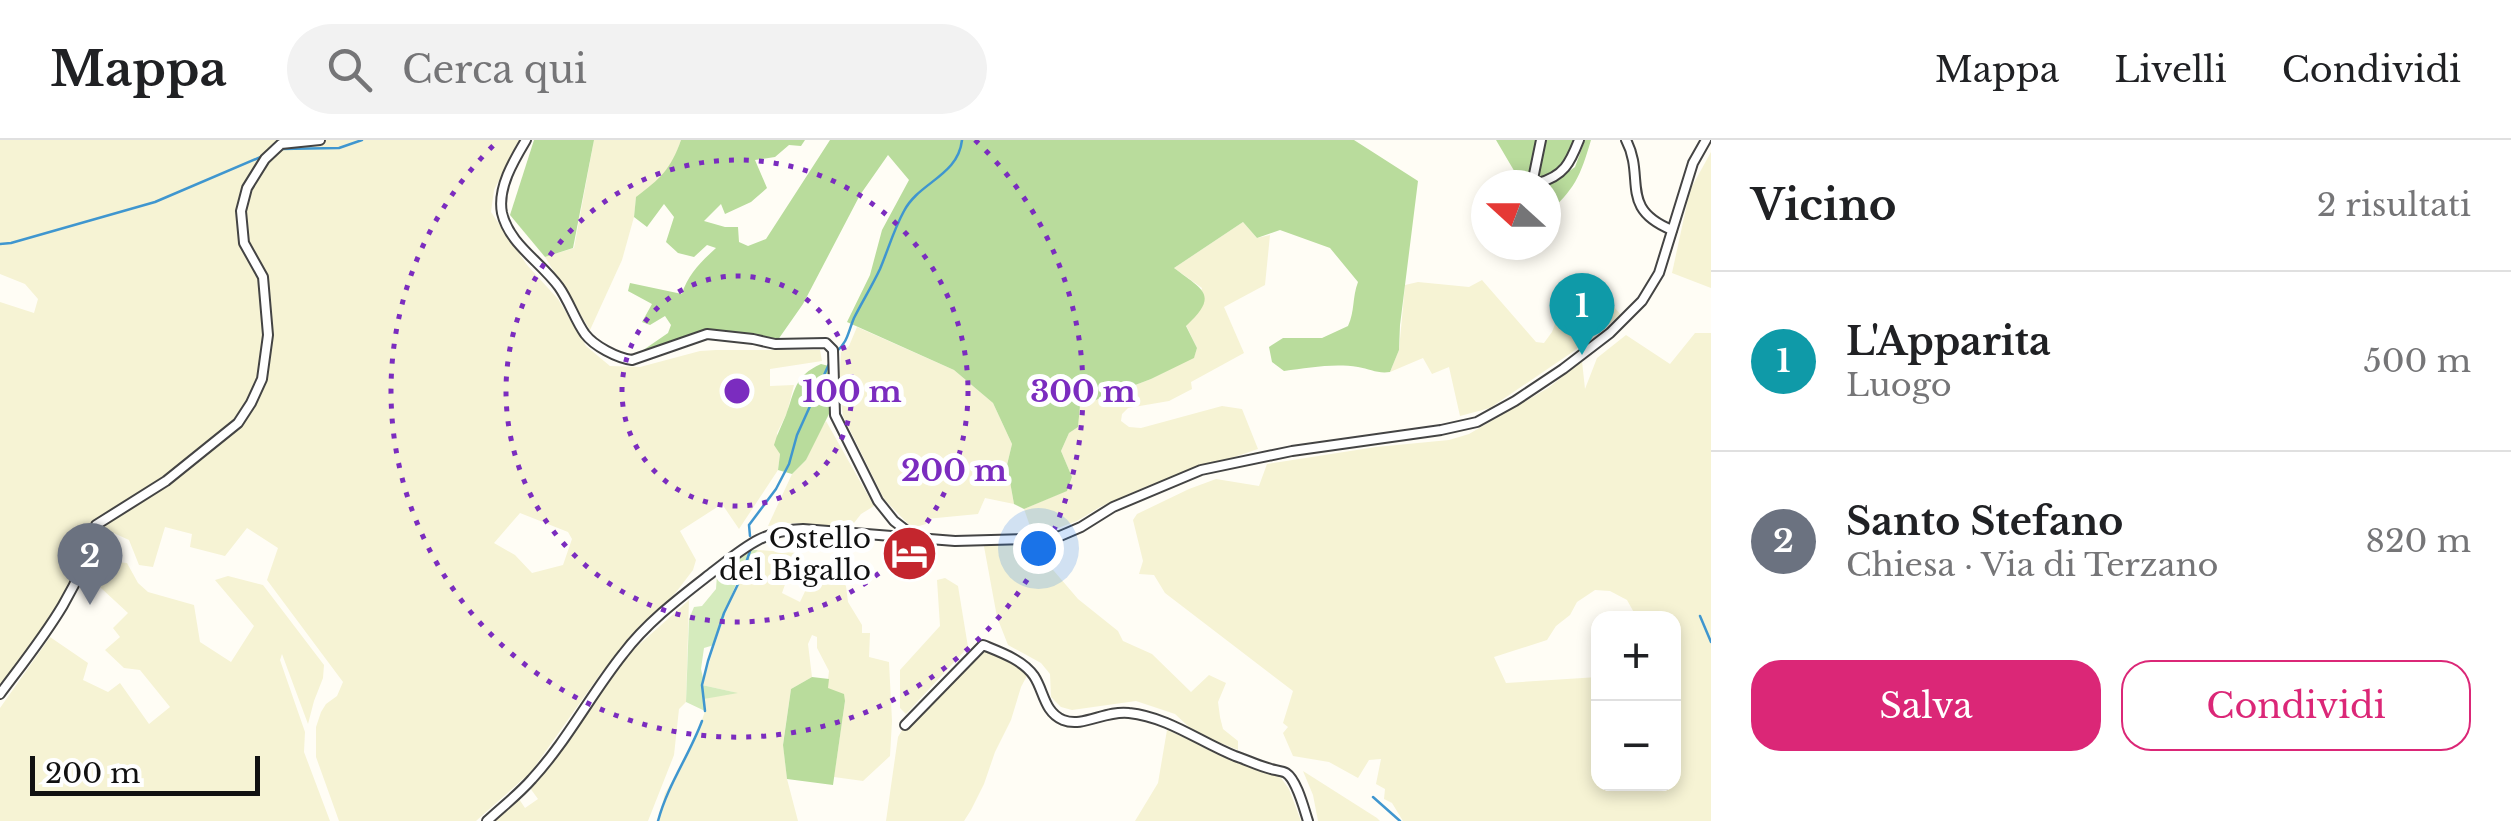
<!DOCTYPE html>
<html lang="it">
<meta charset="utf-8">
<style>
:root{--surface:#fff;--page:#f2f2f2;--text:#202124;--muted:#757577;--line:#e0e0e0;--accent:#db2777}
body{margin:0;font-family:"Libre Baskerville",serif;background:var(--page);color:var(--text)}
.controls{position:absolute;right:30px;bottom:30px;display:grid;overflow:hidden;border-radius:20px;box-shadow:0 5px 15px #0003}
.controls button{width:90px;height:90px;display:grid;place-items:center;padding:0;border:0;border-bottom:2px solid var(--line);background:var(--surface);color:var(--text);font:50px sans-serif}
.compass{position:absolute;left:1471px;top:30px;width:90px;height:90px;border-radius:50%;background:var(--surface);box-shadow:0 5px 15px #0003;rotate:291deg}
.scale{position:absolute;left:30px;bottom:25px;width:230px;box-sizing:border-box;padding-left:10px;border:5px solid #111;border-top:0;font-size:28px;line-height:35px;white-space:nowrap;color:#111;-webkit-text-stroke:8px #fff;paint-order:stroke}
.you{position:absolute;left:1038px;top:408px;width:35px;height:35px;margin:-25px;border:8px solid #fff;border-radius:50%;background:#1a73e8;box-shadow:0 0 0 15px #1a73e833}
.badge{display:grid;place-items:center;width:65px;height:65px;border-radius:50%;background:var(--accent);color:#fff;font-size:32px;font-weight:700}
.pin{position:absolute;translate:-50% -82px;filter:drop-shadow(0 2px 5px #0008)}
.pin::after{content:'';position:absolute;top:52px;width:35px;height:30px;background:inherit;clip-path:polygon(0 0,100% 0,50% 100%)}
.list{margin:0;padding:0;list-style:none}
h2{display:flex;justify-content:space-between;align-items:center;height:130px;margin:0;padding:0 40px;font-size:42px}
h2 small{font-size:32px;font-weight:400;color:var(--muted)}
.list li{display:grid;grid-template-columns:65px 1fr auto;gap:30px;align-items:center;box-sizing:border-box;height:180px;padding:0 40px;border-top:2px solid var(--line)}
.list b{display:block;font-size:38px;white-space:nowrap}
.list p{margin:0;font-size:32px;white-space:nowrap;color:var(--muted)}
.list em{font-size:32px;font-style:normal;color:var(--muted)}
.actions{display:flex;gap:20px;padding:30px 40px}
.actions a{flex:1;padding:22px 0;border:2px solid var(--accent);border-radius:30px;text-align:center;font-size:35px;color:var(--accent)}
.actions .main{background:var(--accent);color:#fff}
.icon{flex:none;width:55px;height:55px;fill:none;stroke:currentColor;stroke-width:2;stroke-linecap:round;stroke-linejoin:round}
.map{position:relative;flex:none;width:1711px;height:681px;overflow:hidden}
header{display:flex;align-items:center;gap:60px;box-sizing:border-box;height:140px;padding:0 50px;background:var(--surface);border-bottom:2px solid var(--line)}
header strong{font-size:48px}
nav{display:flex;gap:55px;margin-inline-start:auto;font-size:35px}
.search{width:700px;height:90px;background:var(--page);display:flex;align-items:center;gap:25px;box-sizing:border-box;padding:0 35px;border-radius:55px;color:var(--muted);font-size:38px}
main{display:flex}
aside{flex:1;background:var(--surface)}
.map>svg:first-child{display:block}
.farmland{fill:#f6f3d4;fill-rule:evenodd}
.green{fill:#d5ebbd}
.forest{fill:#b9dc9c}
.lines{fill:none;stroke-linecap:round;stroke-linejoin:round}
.stream{stroke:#3f96cf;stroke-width:2.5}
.minor-casing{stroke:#444;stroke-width:12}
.minor{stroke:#fff;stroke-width:8}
.ring{fill:none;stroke:#7b2cbf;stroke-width:5;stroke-dasharray:5 10}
.labels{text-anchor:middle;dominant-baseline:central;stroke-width:10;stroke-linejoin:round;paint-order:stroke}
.poi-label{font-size:28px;fill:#111;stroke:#fff;text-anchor:end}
.centre{fill:#7b2cbf;stroke:#fff;stroke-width:5}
.ring-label{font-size:30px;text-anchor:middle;font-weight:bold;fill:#7b2cbf;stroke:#fff;stroke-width:10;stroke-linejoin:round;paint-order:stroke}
</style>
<header>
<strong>Mappa</strong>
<div class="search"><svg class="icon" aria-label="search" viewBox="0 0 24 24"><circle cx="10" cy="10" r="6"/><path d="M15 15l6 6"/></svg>Cerca qui</div>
<nav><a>Mappa</a><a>Livelli</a><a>Condividi</a></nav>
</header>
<main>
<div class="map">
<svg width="1711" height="681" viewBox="0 0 1711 681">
<rect width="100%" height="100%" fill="#fffdf5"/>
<g class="farmland">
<path d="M 0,0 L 519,0 L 494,50 L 491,72 L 527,125 L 558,159 L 586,206 L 610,226 L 640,227 L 700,211 L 716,210 L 820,210 L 822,221 L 770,229 L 770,246 L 794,245 L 787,273 L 777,293 L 780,314 L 778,330 L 739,389 L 722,364 L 680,391 L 696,420 L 693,430 L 677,451 L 601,533 L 531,632 L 476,681 L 339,681 L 316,617 L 316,587 L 321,572 L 326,564 L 337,556 L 343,542 L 267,440 L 278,408 L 247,388 L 225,416 L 190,407 L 192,394 L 165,387 L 153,427 L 139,425 L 129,400 L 96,385 L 88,384 L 87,413 L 46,491 L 0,545 L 0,162 L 34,173 L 38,159 L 25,144 L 0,134 ZM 520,373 L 568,392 L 572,399 L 563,425 L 532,433 L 515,415 L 494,403 Z"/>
<polygon points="594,0 681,0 674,20 661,38 636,58 634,77 622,120 590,190 545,117 574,108"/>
<polygon points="1711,12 1711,148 1672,133 1690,50"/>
<polygon points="1243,82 1257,98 1270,95 1265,145 1224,167 1244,213 1191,242 1192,249 1169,261 1128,268 1122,274 1121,281 1129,287 1141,288 1222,266 1242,269 1258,309 1145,347 1100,367 1077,381 1058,388 1032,392 1024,369 1068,350 1072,337 1061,311 1069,293 1078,287 1080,266 1151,239 1194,217 1197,208 1186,185 1193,179 1202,148 1174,128"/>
<polygon points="1482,140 1536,202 1544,203 1552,192 1557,179 1551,158 1565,144 1590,176 1609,161 1621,175 1571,213 1490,268 1460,276 1449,227 1432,234 1423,218 1390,232 1399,210 1405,145 1418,142 1469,147"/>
<polygon points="857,187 954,230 993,263 1012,304 1007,325 1014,364 985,358 978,374 926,379 926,384 912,388 884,359 843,276 839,246 841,212 849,206"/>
<path d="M 1695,193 L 1711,193 L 1711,681 L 1403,681 L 1392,663 L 1384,659 L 1385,649 L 1376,644 L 1381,619 L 1369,620 L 1358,638 L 1329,622 L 1293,616 L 1283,593 L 1288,587 L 1283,583 L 1293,551 L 1165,453 L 1154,435 L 1139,434 L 1143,421 L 1133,380 L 1137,374 L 1189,349 L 1216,339 L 1259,346 L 1267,324 L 1376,307 L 1449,300 L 1469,294 L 1548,248 L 1582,221 L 1585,249 L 1597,218 L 1626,195 L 1670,224 ZM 1595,450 L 1610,451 L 1627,460 L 1637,478 L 1656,474 L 1659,478 L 1674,478 L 1674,644 L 1598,644 L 1598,537 L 1506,543 L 1494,517 L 1547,500 L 1556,486 L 1570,475 L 1577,462 Z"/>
<polygon points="826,281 874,366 861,374 850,388 795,383 768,386 792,334 806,320 813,302"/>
<polygon points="1044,397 1048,424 1078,459 1118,491 1123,501 1152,514 1191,552 1209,535 1226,543 1218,562 1220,577 1223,589 1238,601 1238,610 1213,600 1189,587 1175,574 1136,561 1072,570 1061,567 1051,557 1050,534 1041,523 1008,505 997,477 983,401"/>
<polygon points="758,410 796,413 782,453 800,462 808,445 814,447 829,425 846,446 848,462 862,485 862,493 870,493 869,517 889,522 892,581 890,616 863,641 834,637 845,561 827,548 829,531 817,508 817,497 812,495 808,504 812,537 791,549 783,604 787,639 798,681 658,681 665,653 680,629 701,583 705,571 704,559 733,552 702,545 728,464 747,420"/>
<polygon points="96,420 127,423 138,443 148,452 194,465 200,502 231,522 254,486 215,440 228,436 263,445 324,525 323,538 314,561 308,584 282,514 280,520 305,592 304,612 330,681 0,681 0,568 50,497 88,523 83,540 108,552 120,543 149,584 170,567 140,530 124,528 105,510 120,497 113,488 128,473 88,436"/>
<polygon points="945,438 958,446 968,507 906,574 900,568 900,530 940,486 937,440"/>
<polygon points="689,460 686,562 679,569 674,615 648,681 495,681 519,659 525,668 538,659 530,648 551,626 621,523 632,511"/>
<polygon points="983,505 1030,530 1021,547 1011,580 995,612 984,644 971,670 964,681 886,681 898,597 905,585"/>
<polygon points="1167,590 1281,638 1289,649 1301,681 1135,681 1158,643"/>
<polygon points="1303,631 1377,678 1380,681 1318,681 1313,655"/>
</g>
<path class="green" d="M 752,410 L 758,410 C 738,428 723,478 714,505 L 704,508 L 701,529 L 703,538 L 702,545 L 738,553 L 704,559 L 705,571 L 686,562 L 689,479 L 694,467 L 702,466 L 716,449 L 717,435 Z"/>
<g class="forest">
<polygon points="534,0 594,0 573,108 545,117 510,75"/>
<path d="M 681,0 L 805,0 L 801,6 L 789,5 L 775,17 L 755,20 L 767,48 L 751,62 L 725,74 L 721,64 L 704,81 L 725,87 L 738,87 L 739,102 L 748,106 L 766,99 L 830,0 L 1354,0 L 1418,41 L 1400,185 L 1399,210 L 1390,232 C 1378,234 1370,229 1358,227 C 1333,223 1308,228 1284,231 L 1272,222 L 1269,207 L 1283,198 L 1322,198 L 1348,186 C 1355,171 1352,158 1358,142 L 1330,108 L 1280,90 L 1257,98 L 1243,82 L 1174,128 C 1201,149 1221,154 1186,186 L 1197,208 L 1194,218 L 1151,239 L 1080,266 L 1078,287 L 1069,293 L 1061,311 L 1072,337 L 1067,351 L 1024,369 L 1014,364 L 1007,325 L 1012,304 L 993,263 L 954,230 L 847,182 L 870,135 L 882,90 L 909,40 L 888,15 L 860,55 L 803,164 L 775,204 L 707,194 L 647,216 L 639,213 L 668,193 L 671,185 L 665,176 L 650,185 L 642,182 L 652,164 L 628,151 L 630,143 L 682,154 C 688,134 701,122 716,108 L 707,105 L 694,117 L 678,113 L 666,102 L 674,77 L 664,64 L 647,87 L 634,77 L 636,57 C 660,39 671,29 681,0 Z"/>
<path d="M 1496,0 L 1579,0 L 1570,24 L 1547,42 L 1554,42 L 1575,27 L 1585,0 L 1591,0 C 1580,37 1575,49 1546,75 L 1546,45 L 1499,45 L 1516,34 Z"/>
<path d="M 821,224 L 833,227 L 834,264 L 806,320 L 792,334 L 778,330 L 780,314 L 774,305 C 777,294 782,285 786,275 C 795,251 794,236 821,224 Z"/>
<polygon points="812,537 829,539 828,548 844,554 845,561 833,645 787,639 783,605 791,549"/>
</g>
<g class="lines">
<g class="stream">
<polyline points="280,9 339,8 362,0"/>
<polyline points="0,104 11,103 155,62 263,16"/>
<path d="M 836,212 C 848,202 848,192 854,178 C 862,162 872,146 880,129 C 888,110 894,89 904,71 C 919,42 958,36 962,0"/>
<polyline points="750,396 749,385 776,349 789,324 797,295 829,224"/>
<polyline points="1700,476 1711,502"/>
<polyline points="705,571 702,545 708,521 724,473 741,438 751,408"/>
<polyline points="1373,657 1400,681"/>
<path d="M 658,681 C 668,644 689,616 702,581"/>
</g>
<defs>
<g id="minor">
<path d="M 526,0 C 514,20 497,48 502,73 C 509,104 541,122 559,147 C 569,161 575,180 585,194 C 594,206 617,218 632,220 L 707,194 L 753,199 L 775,204 L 826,203 L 833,210 L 835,275 L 878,361 L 894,381 L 916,398"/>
<path d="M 1541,0 L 1533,39 L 1538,43 C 1564,36 1570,23 1579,0"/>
<path d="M 1626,0 C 1646,38 1618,68 1672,90"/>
<path d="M 0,554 C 41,499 80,453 96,385 L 166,341 L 238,283 L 251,263 L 262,239 L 268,195 L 263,137 L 244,103 L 241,71 L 247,48 L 265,19 L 281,4 L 320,0"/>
<path d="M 905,585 L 983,505 C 1000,512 1023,520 1034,536 C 1044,551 1044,572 1063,580 C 1083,588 1105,570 1129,573 C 1168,577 1200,602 1235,616 C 1247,620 1259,626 1271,629 C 1274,630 1283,631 1286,633 C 1297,640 1304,669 1308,681"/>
<path d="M 487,681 C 502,667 519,654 532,639 C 567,601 591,554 623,514 C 648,481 682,456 714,431 C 744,408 763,390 803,389 L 955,401 L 1025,399 L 1060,396 L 1081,387 L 1113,367 L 1201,330 L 1292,311 L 1441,290 L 1477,282 L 1515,261 L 1563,229 L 1610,193 L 1642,161 L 1659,133 L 1693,23 L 1706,0"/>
</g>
</defs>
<use href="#minor" class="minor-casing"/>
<use href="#minor" class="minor"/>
</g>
<g class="ring">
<circle cx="737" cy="251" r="115"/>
<circle cx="737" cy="251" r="231"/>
<path d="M975 0A346 346 0 1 1 499 0"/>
</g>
<defs>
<symbol id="hotel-disc" viewBox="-11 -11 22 22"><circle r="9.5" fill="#c4262e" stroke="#fff"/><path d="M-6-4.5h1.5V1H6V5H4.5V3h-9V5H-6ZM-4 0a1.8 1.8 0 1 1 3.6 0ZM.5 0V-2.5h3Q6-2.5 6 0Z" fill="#fff"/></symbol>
</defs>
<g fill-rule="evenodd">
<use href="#hotel-disc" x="878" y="382" width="63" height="63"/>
</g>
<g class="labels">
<g class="poi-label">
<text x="871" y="398">Ostello<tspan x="871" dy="32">del Bigallo</tspan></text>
</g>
</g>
<circle cx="737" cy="251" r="15" class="centre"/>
<g class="ring-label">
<text x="852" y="262">100 m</text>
<text x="1083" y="262">300 m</text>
<text x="954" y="341">200 m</text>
</g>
</svg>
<div class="controls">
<button>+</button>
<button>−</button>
</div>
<svg class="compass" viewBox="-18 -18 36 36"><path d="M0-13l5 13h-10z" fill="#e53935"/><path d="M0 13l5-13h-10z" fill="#757577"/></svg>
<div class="scale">200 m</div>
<div class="you"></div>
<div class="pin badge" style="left:1582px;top:215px;background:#0f9aa8">1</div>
<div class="pin badge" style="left:90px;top:465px;background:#6b7280">2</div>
</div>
<aside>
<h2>Vicino<small>2 risultati</small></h2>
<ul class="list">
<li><span class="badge" style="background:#0f9aa8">1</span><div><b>L'Apparita</b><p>Luogo</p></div><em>500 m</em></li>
<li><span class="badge" style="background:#6b7280">2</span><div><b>Santo Stefano</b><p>Chiesa · Via di Terzano</p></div><em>820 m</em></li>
</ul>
<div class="actions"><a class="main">Salva</a><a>Condividi</a></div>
</aside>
</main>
